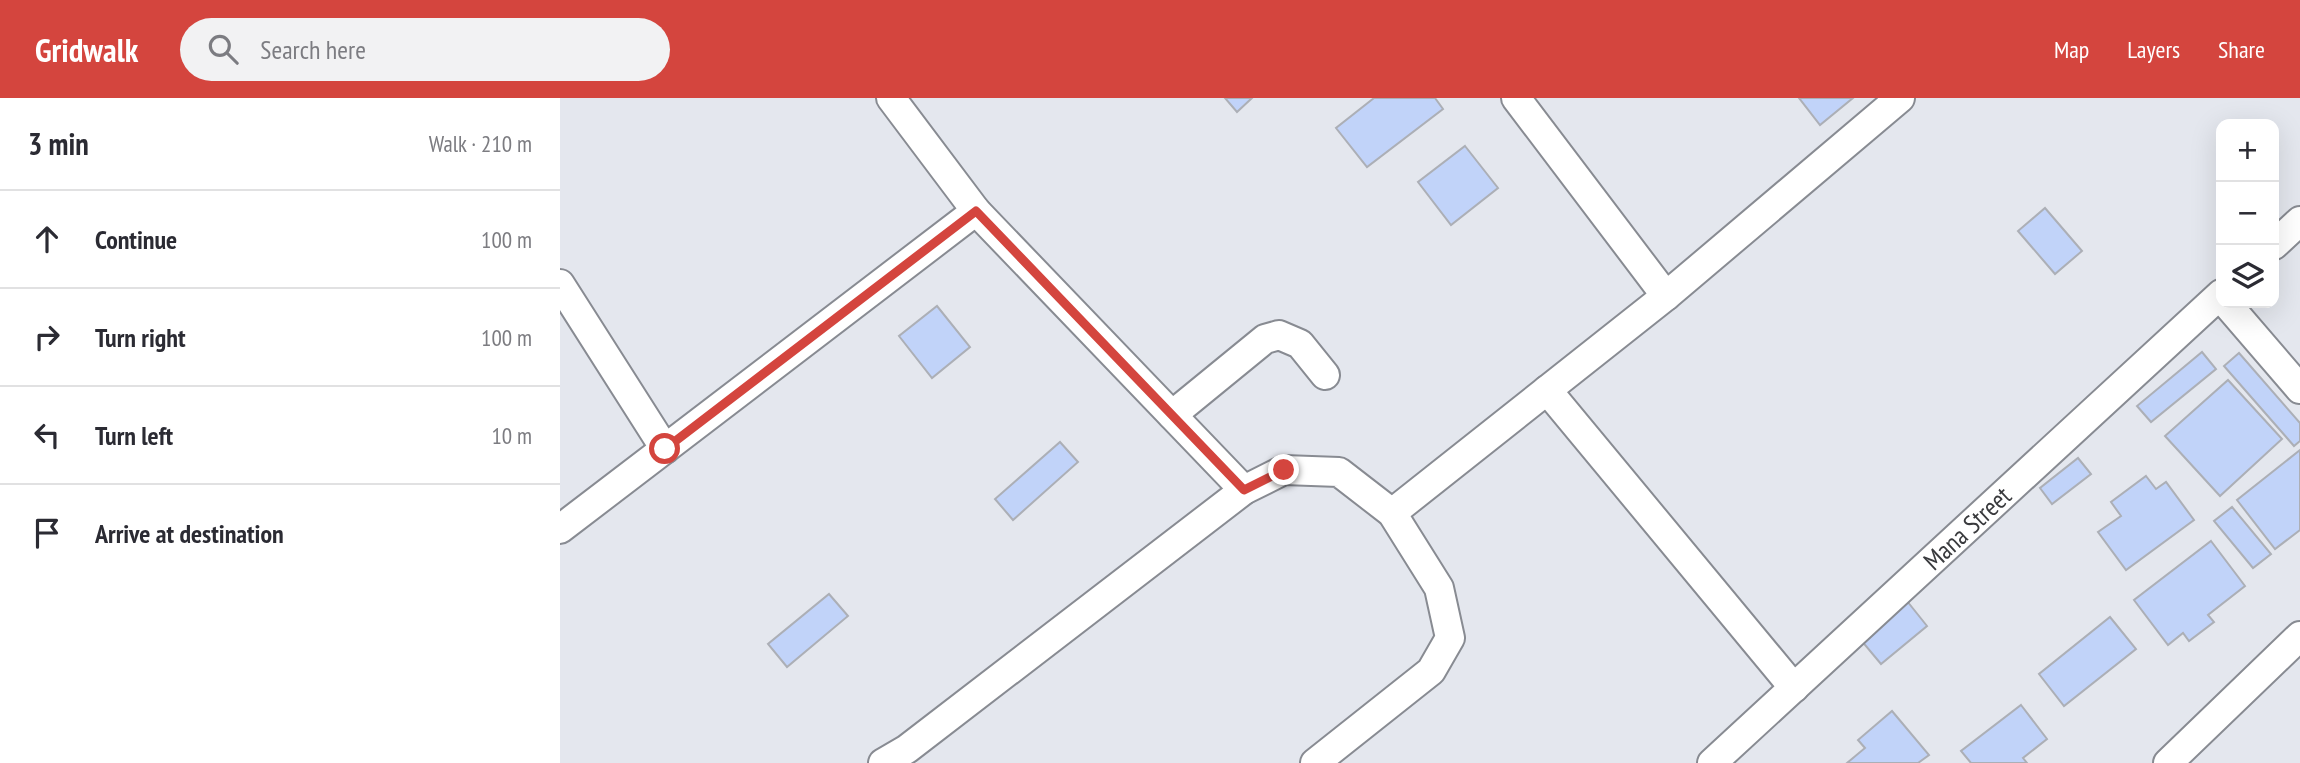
<!DOCTYPE html>
<meta charset="utf-8">
<style>
:root{--surface:#fff;--page:#f2f2f3;--text:#2b2b33;--muted:#7c7c81;--line:#e1e1e2;--accent:#d4453e}
body{margin:0;font-family:"PT Sans Narrow",sans-serif;background:var(--page);color:var(--text)}
.controls{position:absolute;right:21px;top:21px;display:grid;overflow:hidden;border-radius:14px;box-shadow:0 7px 28px #0002}
.controls button{width:63px;height:63px;display:grid;place-items:center;padding:0;border:0;border-bottom:2px solid var(--line);background:var(--surface);color:var(--text);font:35px sans-serif}
.stop{position:absolute;width:21px;height:21px;margin:-16px;border:5px solid #d4453e;border-radius:50%;background:#fff}
.stop.end{background:#d4453e;border-color:#fff;box-shadow:0 2px 7px #0008}
.list{margin:0;padding:0;list-style:none}
h2{display:flex;justify-content:space-between;align-items:center;height:91px;margin:0;padding:0 28px;font-size:30px}
h2 small{font-size:23px;font-weight:400;color:var(--muted)}
.list li{display:grid;grid-template-columns:46px 1fr auto;gap:21px;align-items:center;box-sizing:border-box;height:98px;padding:0 28px;border-top:2px solid var(--line)}
.list b{display:block;font-size:26px;white-space:nowrap}
.list em{font-size:23px;font-style:normal;color:var(--muted)}
.icon{flex:none;width:38px;height:38px;fill:none;stroke:currentColor;stroke-width:2;stroke-linecap:round;stroke-linejoin:round}
.map{position:relative;flex:none;width:1740px;height:665px;overflow:hidden}
header{display:flex;align-items:center;gap:42px;box-sizing:border-box;height:98px;padding:0 35px;background:var(--accent);color:#fff}
header strong{font-size:33px}
nav{display:flex;gap:38px;margin-inline-start:auto;font-size:24px}
.search{width:490px;height:63px;background:var(--page);display:flex;align-items:center;gap:18px;box-sizing:border-box;padding:0 24px;border-radius:38px;color:var(--muted);font-size:26px}
main{display:flex}
aside{flex:1;background:var(--surface)}
.map>svg:first-child{display:block}
.building{fill:#c1d3f9;stroke:#acafb6;stroke-width:2}
.lines{fill:none;stroke-linecap:round;stroke-linejoin:round}
.minor-casing{stroke:#888b92;stroke-width:32}
.minor{stroke:#fff;stroke-width:28}
.route{stroke:#d4453e;stroke-width:9}
.labels{text-anchor:middle;dominant-baseline:central;stroke-width:6;stroke-linejoin:round;paint-order:stroke}
.street-label{font-size:26px;fill:#393a3d;stroke:#fff}
</style>
<header>
<strong>Gridwalk</strong>
<div class="search"><svg class="icon" aria-label="search" viewBox="0 0 24 24"><circle cx="10" cy="10" r="6"/><path d="M15 15l6 6"/></svg>Search here</div>
<nav><a>Map</a><a>Layers</a><a>Share</a></nav>
</header>
<main>
<aside>
<h2>3 min<small>Walk · 210 m</small></h2>
<ul class="list">
<li><svg class="icon" aria-label="ahead" viewBox="0 0 24 24"><path d="M12 20V5M6 11l6-6 6 6"/></svg><div><b>Continue</b></div><em>100 m</em></li>
<li><svg class="icon" aria-label="right" viewBox="0 0 24 24"><path d="M7 20v-9h11M14 6l5 5-5 5"/></svg><div><b>Turn right</b></div><em>100 m</em></li>
<li><svg class="icon" aria-label="left" viewBox="0 0 24 24"><path d="M17 20v-9H6M10 6l-5 5 5 5"/></svg><div><b>Turn left</b></div><em>10 m</em></li>
<li><svg class="icon" aria-label="arrive" viewBox="0 0 24 24"><path d="M6 21V4h12l-3 4 3 4H6"/></svg><div><b>Arrive at destination</b></div></li>
</ul>
</aside>
<div class="map">
<svg width="1740" height="665" viewBox="0 0 1740 665">
<rect width="100%" height="100%" fill="#e4e7ee"/>
<g class="building">
<polygon points="665,0 692,0 677,14"/>
<polygon points="814,0 875,0 883,11 807,69 776,30"/>
<polygon points="1239,0 1293,0 1260,27"/>
<polygon points="905,48 938,90 891,127 858,84"/>
<polygon points="1485,110 1522,153 1495,176 1458,133"/>
<polygon points="377,208 410,249 372,280 339,238"/>
<polygon points="1642,254 1656,271 1591,324 1577,308"/>
<polygon points="1679,255 1740,325 1740,343 1734,348 1664,268"/>
<polygon points="1668,282 1722,341 1660,398 1605,338"/>
<polygon points="500,344 518,364 453,422 435,401"/>
<polygon points="1740,352 1740,432 1715,451 1677,402"/>
<polygon points="1518,360 1531,376 1492,406 1480,390"/>
<polygon points="1586,378 1596,391 1606,384 1634,422 1566,472 1538,434 1561,418 1551,404"/>
<polygon points="1672,409 1711,456 1693,470 1654,423"/>
<polygon points="1651,443 1685,488 1648,517 1654,524 1629,543 1623,535 1608,547 1574,502"/>
<polygon points="269,496 288,518 227,569 208,546"/>
<polygon points="1347,503 1367,528 1321,566 1300,541"/>
<polygon points="1550,519 1576,551 1504,608 1479,576"/>
<polygon points="1461,607 1487,641 1463,660 1467,665 1411,665 1401,653"/>
<polygon points="1332,613 1369,657 1358,665 1287,665 1305,650 1298,642"/>
</g>
<g class="lines">
<defs>
<g id="minor">
<polyline points="331,0 416,113 684,392"/>
<polyline points="956,0 1106,198"/>
<polyline points="1714,147 1740,123"/>
<polyline points="0,186 105,351"/>
<polyline points="1666,205 1740,291"/>
<polyline points="987,292 1234,590"/>
<polyline points="612,317 705,241 719,237 740,246 765,277"/>
<polyline points="832,415 1106,198 1340,0"/>
<polyline points="0,431 416,113"/>
<polyline points="323,665 347,651 684,392 724,372 779,374 832,415 879,490 890,540 871,573 755,665"/>
<polyline points="1152,665 1661,196"/>
<polyline points="1608,665 1740,538"/>
</g>
</defs>
<use href="#minor" class="minor-casing"/>
<use href="#minor" class="minor"/>
</g>
<g class="lines">
<polyline class="route" points="105,351 416,113 684,392 724,372"/>
</g>
<g class="labels">
<g class="street-label">
<text transform="translate(1407 430) rotate(-43)">Mana Street</text>
</g>
</g>
</svg>
<div class="controls">
<button>+</button>
<button>−</button>
<button><svg class="icon" aria-label="layers" viewBox="0 0 24 24"><path d="M12 4l9 5-9 5-9-5zM3 14l9 5 9-5"/></svg></button>
</div>
<div class="stop" style="left:105px;top:351px"></div>
<div class="stop end" style="left:724px;top:372px"></div>
</div>
</main>
